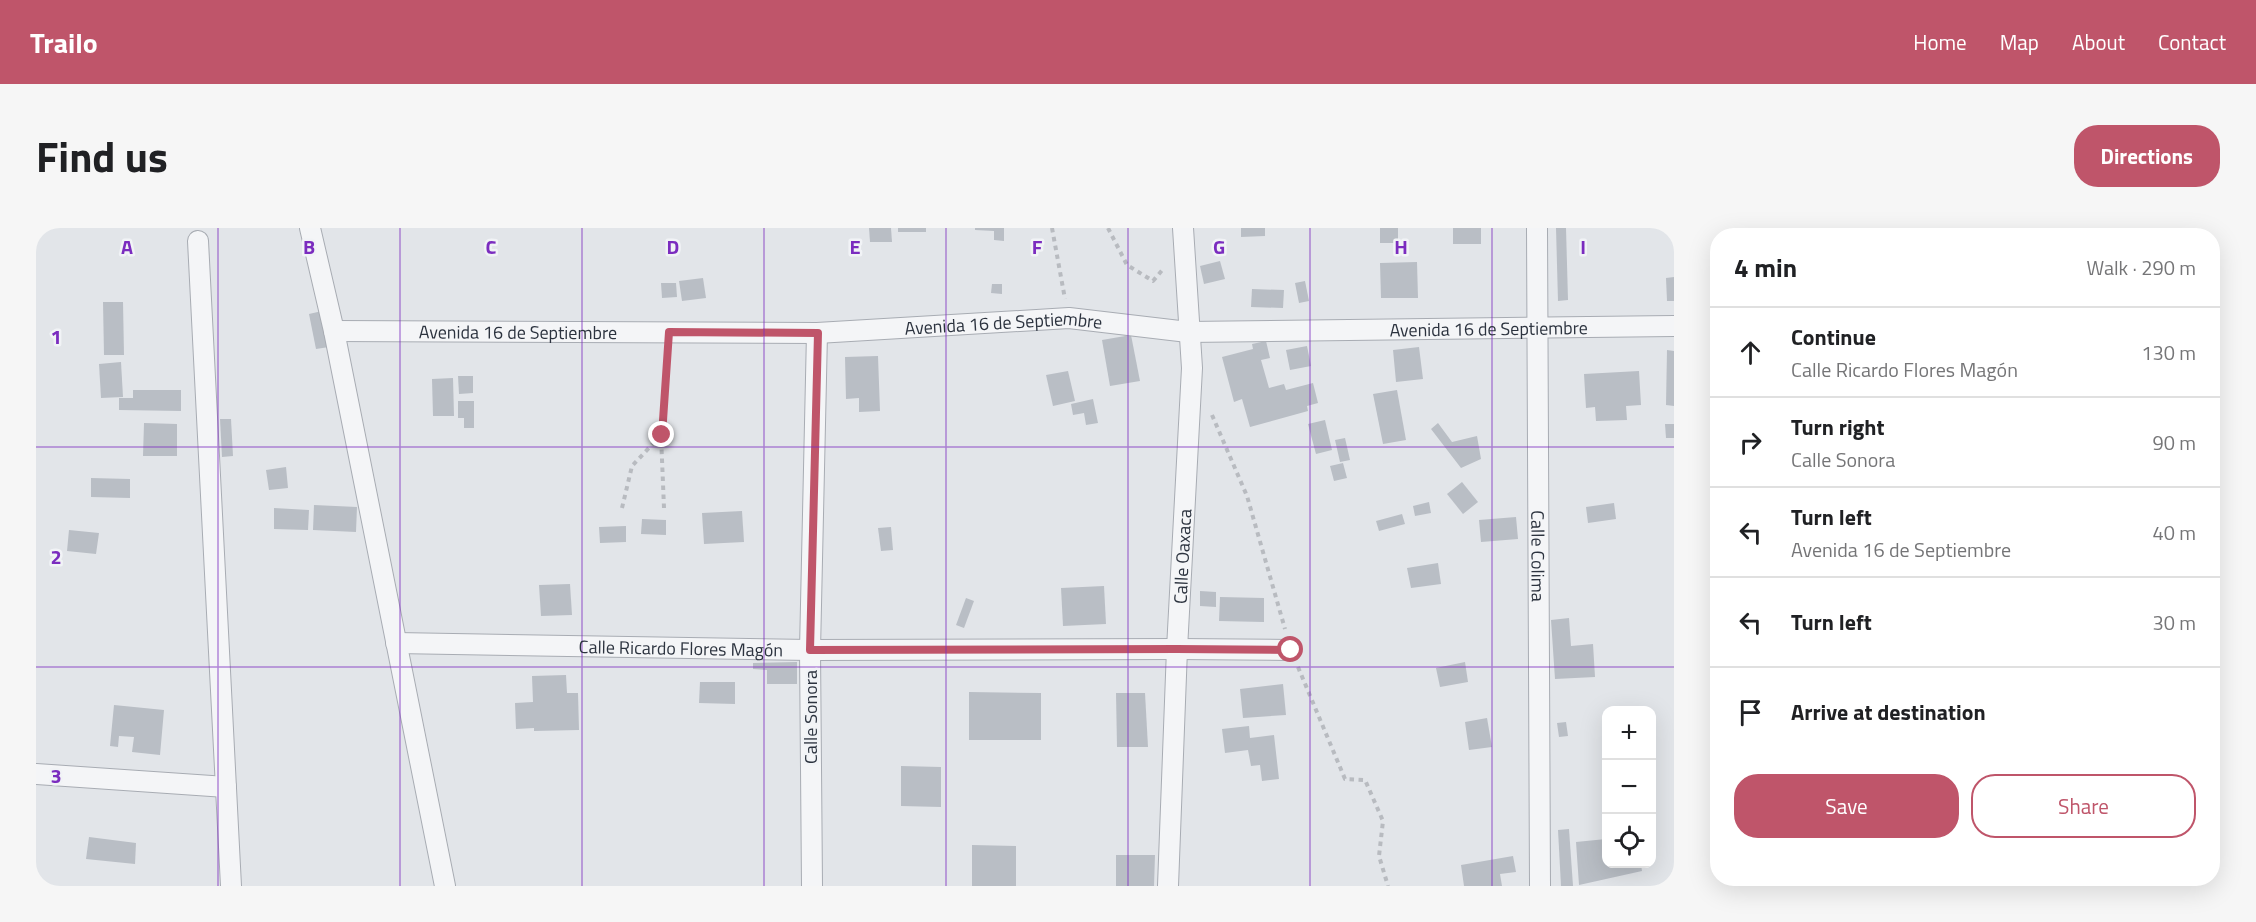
<!DOCTYPE html>
<meta charset="utf-8">
<style>
:root{--surface:#fff;--page:#f6f6f6;--text:#202124;--muted:#757577;--line:#e0e0e0;--accent:#bf556a}
body{margin:0;font-family:"Titillium Web",sans-serif;background:var(--page);color:var(--text)}
.controls{position:absolute;right:18px;bottom:18px;display:grid;overflow:hidden;border-radius:12px;box-shadow:0 6px 24px #0002}
.controls button{width:54px;height:54px;display:grid;place-items:center;padding:0;border:0;border-bottom:2px solid var(--line);background:var(--surface);color:var(--text);font:30px sans-serif}
.stop{position:absolute;width:18px;height:18px;margin:-14px;border:4px solid #bf556a;border-radius:50%;background:#fff}
.stop.end{background:#bf556a;border-color:#fff;box-shadow:0 2px 6px #0008}
.list{margin:0;padding:0;list-style:none}
h2{display:flex;justify-content:space-between;align-items:center;height:78px;margin:0;padding:0 24px;font-size:26px}
h2 small{font-size:20px;font-weight:400;color:var(--muted)}
.list li{display:grid;grid-template-columns:39px 1fr auto;gap:18px;align-items:center;box-sizing:border-box;height:90px;padding:0 24px;border-top:2px solid var(--line)}
.list b{display:block;font-size:22px;white-space:nowrap}
.list p{margin:0;font-size:20px;white-space:nowrap;color:var(--muted)}
.list em{font-size:20px;font-style:normal;color:var(--muted)}
.actions{display:flex;gap:12px;padding:18px 24px}
.actions a{flex:1;padding:14px 0;border:2px solid var(--accent);border-radius:24px;text-align:center;font-size:21px;color:var(--accent)}
.actions .main{background:var(--accent);color:#fff}
.icon{flex:none;width:33px;height:33px;fill:none;stroke:currentColor;stroke-width:2;stroke-linecap:round;stroke-linejoin:round}
.map{position:relative;flex:none;width:1638px;height:658px;overflow:hidden;border-radius:24px}
header{display:flex;align-items:center;gap:36px;box-sizing:border-box;height:84px;padding:0 30px;background:var(--accent);color:#fff}
header strong{font-size:28px}
nav{display:flex;gap:33px;margin-inline-start:auto;font-size:21px}
.intro{display:flex;align-items:center;justify-content:space-between;box-sizing:border-box;height:144px;padding:0 36px}
h1{margin:0;font-size:42px}
.button{padding:15px 27px;border-radius:24px;background:var(--accent);color:#fff;font-size:21px;font-weight:700}
main{display:flex;gap:36px;padding:0 36px}
aside{flex:1;background:var(--surface);border-radius:24px;box-shadow:0 6px 24px #0002}
.map>svg:first-child{display:block}
.building{fill:#b9bec5}
.lines{fill:none;stroke-linecap:round;stroke-linejoin:round}
.minor-casing{stroke:#a8acb3;stroke-width:22}
.path{stroke:#b8bbc0;stroke-width:4;stroke-dasharray:4.5 4.5;stroke-linecap:butt}
.minor{stroke:#f4f5f7;stroke-width:20}
.route{stroke:#bf556a;stroke-width:8}
.grid{fill:none;stroke:#7b2cbf;stroke-width:1.5;stroke-opacity:0.55}
.labels{text-anchor:middle;dominant-baseline:central;stroke-width:5;stroke-linejoin:round;paint-order:stroke}
.street-label{font-size:18px;fill:#2c333f;stroke:#f1f3f6}
.grid-label{font-size:20px;text-anchor:middle;font-weight:bold;fill:#7b2cbf;stroke:#f1f3f6;stroke-width:5;stroke-linejoin:round;paint-order:stroke}
</style>
<header>
<strong>Trailo</strong>
<nav><a>Home</a><a>Map</a><a>About</a><a>Contact</a></nav>
</header>
<div class="intro"><h1>Find us</h1><a class="button">Directions</a></div>
<main>
<div class="map">
<svg width="1638" height="658" viewBox="0 0 1638 658">
<rect width="100%" height="100%" fill="#e2e5e9"/>
<g class="building">
<polygon points="833,0 855,0 856,14 834,14"/>
<rect x="862" y="0" width="28" height="4"/>
<polygon points="939,0 968,0 968,13 958,12 958,3 939,2"/>
<polygon points="1205,0 1229,0 1229,8 1205,9"/>
<rect x="1344" y="0" width="18" height="15"/>
<rect x="1417" y="0" width="28" height="16"/>
<polygon points="1520,0 1530,0 1532,72 1522,73"/>
<polygon points="1184,33 1189,51 1168,56 1164,38"/>
<polygon points="1381,34 1382,70 1345,70 1344,35"/>
<polygon points="1638,49 1638,73 1631,73 1630,50"/>
<polygon points="667,50 670,70 646,73 643,53"/>
<polygon points="1269,53 1273,73 1263,75 1259,55"/>
<polygon points="625,55 640,55 641,69 626,70"/>
<polygon points="956,56 966,56 966,66 955,65"/>
<polygon points="1216,61 1248,62 1247,80 1215,79"/>
<polygon points="67,74 87,74 88,127 68,127"/>
<polygon points="286,83 293,119 280,121 273,86"/>
<polygon points="1095,107 1104,153 1074,158 1066,112"/>
<polygon points="1230,113 1234,130 1225,132 1233,160 1248,156 1250,162 1277,155 1282,175 1271,178 1272,183 1214,199 1206,171 1198,174 1186,129 1217,121 1216,116"/>
<polygon points="1271,118 1275,138 1254,142 1250,122"/>
<polygon points="1383,119 1387,151 1360,154 1357,122"/>
<polygon points="1631,122 1638,123 1638,178 1630,177"/>
<polygon points="842,128 844,183 823,184 823,170 810,171 809,129"/>
<polygon points="85,134 87,169 65,170 63,136"/>
<polygon points="1032,143 1039,173 1017,178 1010,147"/>
<polygon points="1603,143 1605,177 1590,178 1591,192 1560,193 1559,179 1550,180 1548,146"/>
<polygon points="422,148 437,148 437,165 423,166"/>
<polygon points="417,150 418,188 397,188 396,151"/>
<polygon points="97,162 145,162 145,183 83,182 83,170 97,170"/>
<polygon points="1361,162 1370,212 1347,216 1337,166"/>
<polygon points="1057,171 1062,195 1050,197 1048,185 1037,187 1035,176"/>
<polygon points="422,173 438,173 438,200 428,200 428,190 422,190"/>
<polygon points="184,191 195,191 197,228 186,229"/>
<polygon points="1289,192 1296,222 1280,226 1272,196"/>
<polygon points="108,195 141,196 141,228 107,228"/>
<polygon points="1402,195 1416,214 1441,208 1445,231 1425,240 1395,201"/>
<polygon points="1629,196 1638,196 1638,210 1630,210"/>
<polygon points="1309,210 1314,232 1304,234 1299,212"/>
<polygon points="1307,235 1311,250 1298,253 1294,238"/>
<polygon points="250,239 252,260 233,262 230,242"/>
<polygon points="55,250 94,251 94,270 55,269"/>
<polygon points="1426,254 1442,274 1427,286 1411,266"/>
<polygon points="1393,274 1395,285 1379,288 1377,278"/>
<polygon points="1578,275 1580,291 1552,295 1550,279"/>
<polygon points="278,277 321,279 320,304 277,302"/>
<polygon points="238,280 273,282 272,302 238,301"/>
<polygon points="706,283 708,314 668,316 666,285"/>
<polygon points="1366,286 1369,296 1343,303 1340,293"/>
<polygon points="1480,289 1482,311 1445,314 1443,292"/>
<polygon points="606,291 630,292 630,307 605,306"/>
<polygon points="590,298 590,314 564,315 563,299"/>
<polygon points="855,299 857,322 845,323 842,300"/>
<polygon points="33,302 63,305 60,326 31,323"/>
<polygon points="1402,335 1405,356 1375,360 1371,340"/>
<polygon points="534,356 536,387 505,388 503,357"/>
<polygon points="1068,358 1070,396 1027,398 1025,360"/>
<polygon points="1164,363 1180,364 1180,379 1164,378"/>
<polygon points="1184,369 1228,370 1228,394 1183,393"/>
<polygon points="930,370 938,373 928,400 920,397"/>
<polygon points="1533,390 1535,418 1557,416 1559,449 1519,451 1515,392"/>
<polygon points="761,434 761,456 731,456 731,442 717,441 717,435"/>
<polygon points="1429,434 1432,454 1404,459 1400,440"/>
<polygon points="530,447 531,465 542,465 543,502 498,503 498,500 480,501 479,475 497,474 496,448"/>
<polygon points="664,454 699,454 699,476 663,475"/>
<polygon points="1247,456 1250,487 1207,490 1204,461"/>
<polygon points="933,464 1005,465 1005,512 933,512"/>
<polygon points="1080,465 1109,465 1112,519 1081,519"/>
<polygon points="78,477 128,482 124,527 96,524 98,509 83,508 82,519 74,518"/>
<polygon points="1451,490 1456,519 1433,522 1429,494"/>
<polygon points="1530,494 1532,508 1523,509 1521,495"/>
<polygon points="1213,498 1214,510 1238,507 1243,551 1226,553 1224,537 1215,538 1212,522 1189,525 1186,501"/>
<polygon points="865,538 905,539 905,579 865,578"/>
<polygon points="1533,601 1537,658 1525,658 1522,602"/>
<polygon points="53,609 100,615 99,636 50,631"/>
<polygon points="1570,611 1570,636 1605,636 1606,643 1543,657 1540,614"/>
<polygon points="936,617 980,618 980,658 936,658"/>
<polygon points="1080,627 1119,627 1118,658 1080,658"/>
<polygon points="1477,628 1480,644 1464,646 1466,658 1428,658 1425,637"/>
</g>
<g class="lines">
<defs>
<g id="minor">
<polyline points="274,0 298,103 409,658"/>
<path id="s1" d="M 1501,0 L 1504,658"/>
<polyline points="162,13 195,658"/>
<path id="s2" d="M 298,103 L 781,105 L 1033,90 L 1152,104 L 1638,98"/>
<path id="s3" d="M 360,415 L 774,422 L 1141,421 L 1255,422"/>
<polyline points="0,546 190,559"/>
<polyline points="776,658 774,422 781,105"/>
<path id="s4" d="M 1132,658 L 1141,421 L 1156,140 L 1147,0"/>
</g>
</defs>
<use href="#minor" class="minor-casing"/>
<g class="path">
<polyline points="1016,0 1029,71"/>
<polyline points="1072,0 1091,37 1117,53 1128,40"/>
<polyline points="1176,187 1211,268 1249,401"/>
<polyline points="586,280 596,238 625,207"/>
<polyline points="628,280 625,207 631,126"/>
<polyline points="1262,439 1309,551 1329,552 1347,593 1343,628 1352,658"/>
</g>
<use href="#minor" class="minor"/>
</g>
<g class="lines">
<polyline class="route" points="626,207 633,104 782,105 774,422 1141,421 1255,422"/>
</g>
<path class="grid" d="M 182,0 L 182,658M 364,0 L 364,658M 546,0 L 546,658M 728,0 L 728,658M 910,0 L 910,658M 1092,0 L 1092,658M 1274,0 L 1274,658M 1456,0 L 1456,658M 0,219 L 1638,219M 0,439 L 1638,439"/>
<g class="labels">
<g class="street-label">
<text stroke="none"><textPath href="#s2" startOffset="670">Avenida 16 de Septiembre</textPath></text>
<text stroke="none"><textPath href="#s2" startOffset="1156">Avenida 16 de Septiembre</textPath></text>
<text stroke="none"><textPath href="#s2" startOffset="184">Avenida 16 de Septiembre</textPath></text>
<text stroke="none"><textPath href="#s4" startOffset="330">Calle Oaxaca</textPath></text>
<text stroke="none"><textPath href="#s1" startOffset="328">Calle Colima</textPath></text>
<text stroke="none"><textPath href="#s3" startOffset="285">Calle Ricardo Flores Magón</textPath></text>
<text transform="translate(774 489) rotate(-90)">Calle Sonora</text>
</g>
</g>
<g class="grid-label">
<text x="91" y="26">A</text>
<text x="273" y="26">B</text>
<text x="455" y="26">C</text>
<text x="637" y="26">D</text>
<text x="819" y="26">E</text>
<text x="1001" y="26">F</text>
<text x="1183" y="26">G</text>
<text x="1365" y="26">H</text>
<text x="1547" y="26">I</text>
<text x="20" y="116">1</text>
<text x="20" y="336">2</text>
<text x="20" y="555">3</text>
</g>
</svg>
<div class="controls">
<button>+</button>
<button>−</button>
<button><svg class="icon" aria-label="locate" viewBox="0 0 24 24"><circle cx="12" cy="12" r="6"/><path d="M12 2v4M12 18v4M2 12h4M18 12h4"/></svg></button>
</div>
<div class="stop" style="left:1255px;top:422px"></div>
<div class="stop end" style="left:626px;top:207px"></div>
</div>
<aside>
<h2>4 min<small>Walk · 290 m</small></h2>
<ul class="list">
<li><svg class="icon" aria-label="ahead" viewBox="0 0 24 24"><path d="M12 20V5M6 11l6-6 6 6"/></svg><div><b>Continue</b><p>Calle Ricardo Flores Magón</p></div><em>130 m</em></li>
<li><svg class="icon" aria-label="right" viewBox="0 0 24 24"><path d="M7 20v-9h11M14 6l5 5-5 5"/></svg><div><b>Turn right</b><p>Calle Sonora</p></div><em>90 m</em></li>
<li><svg class="icon" aria-label="left" viewBox="0 0 24 24"><path d="M17 20v-9H6M10 6l-5 5 5 5"/></svg><div><b>Turn left</b><p>Avenida 16 de Septiembre</p></div><em>40 m</em></li>
<li><svg class="icon" aria-label="left" viewBox="0 0 24 24"><path d="M17 20v-9H6M10 6l-5 5 5 5"/></svg><div><b>Turn left</b></div><em>30 m</em></li>
<li><svg class="icon" aria-label="arrive" viewBox="0 0 24 24"><path d="M6 21V4h12l-3 4 3 4H6"/></svg><div><b>Arrive at destination</b></div></li>
</ul>
<div class="actions"><a class="main">Save</a><a>Share</a></div>
</aside>
</main>
